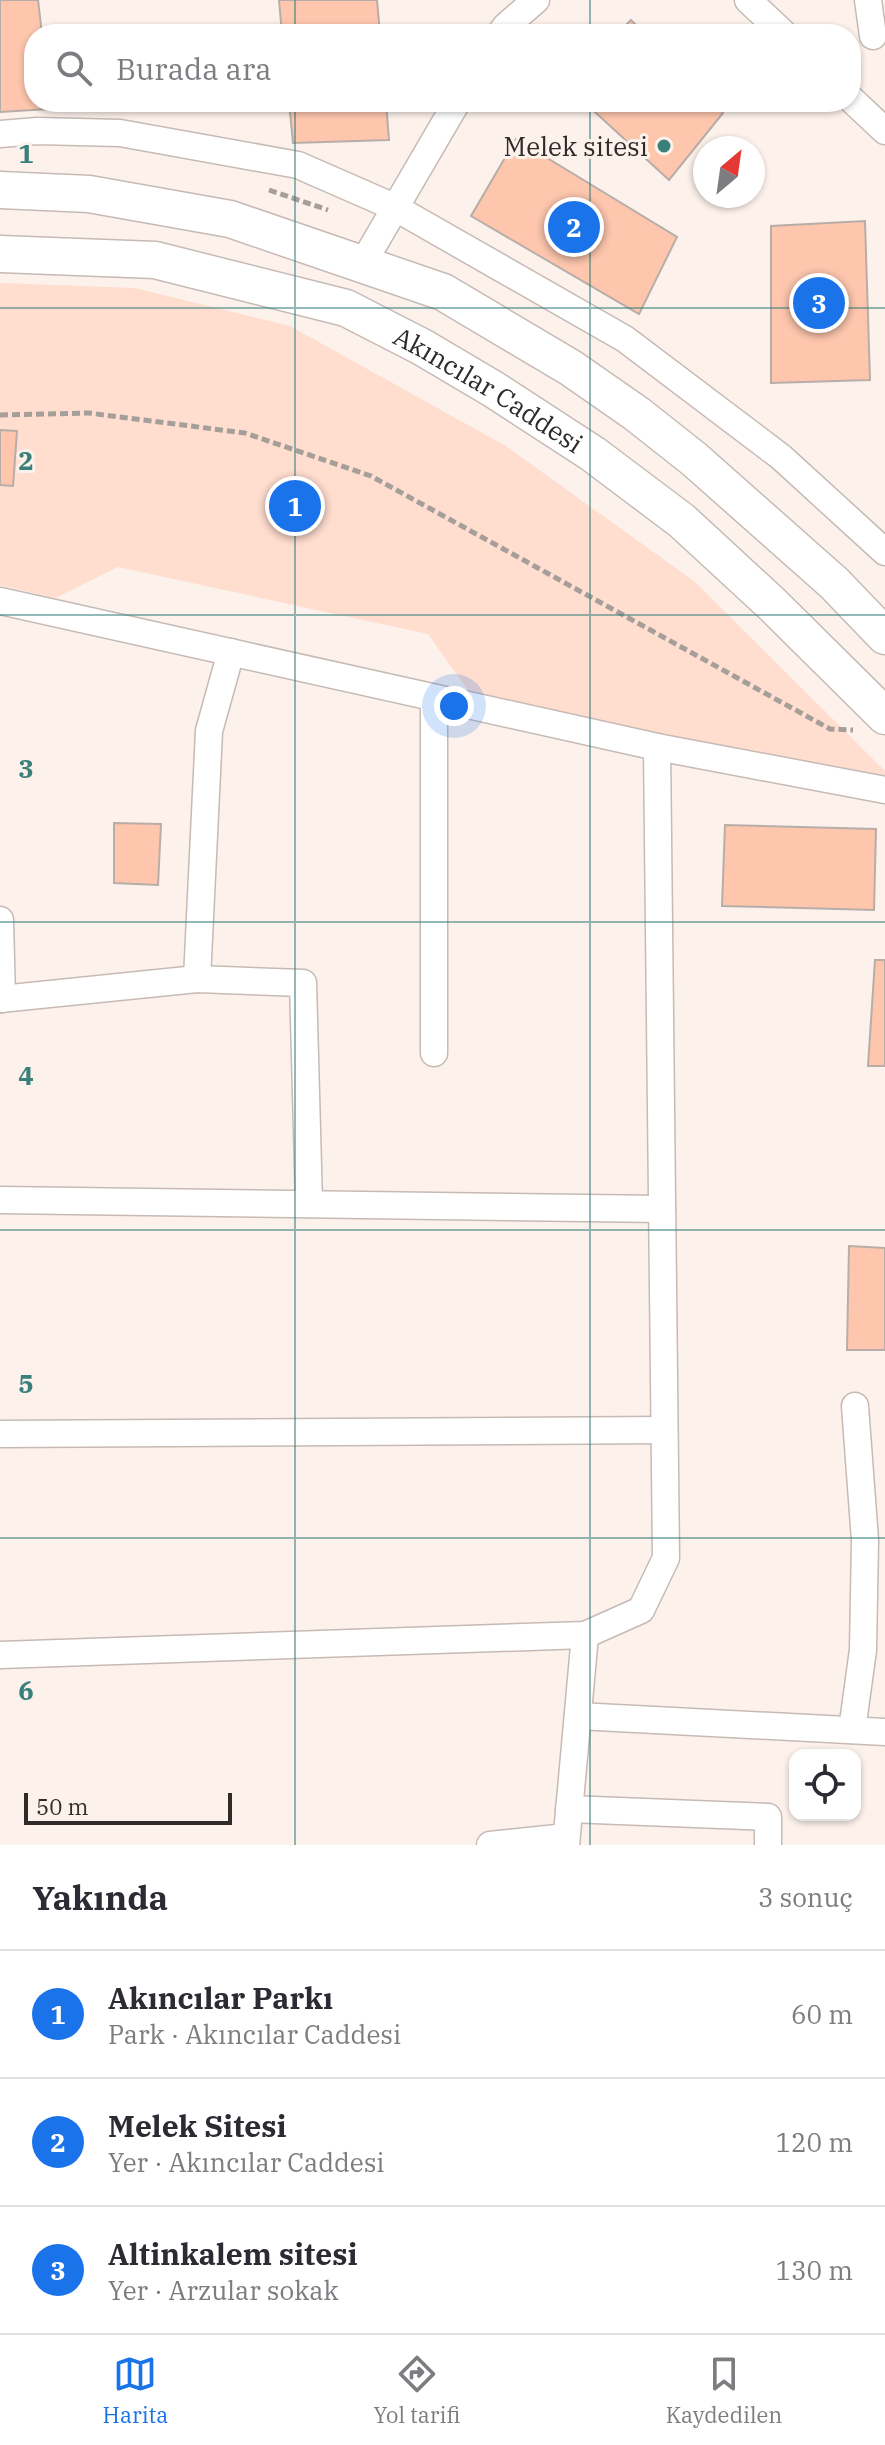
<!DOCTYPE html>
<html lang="tr">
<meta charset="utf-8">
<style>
:root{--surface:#fff;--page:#f2f2f3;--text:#2b2b33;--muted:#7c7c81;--line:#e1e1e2;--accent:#1a73e8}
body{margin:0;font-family:"IBM Plex Serif",serif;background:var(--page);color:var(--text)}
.controls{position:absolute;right:24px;bottom:24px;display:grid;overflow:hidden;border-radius:16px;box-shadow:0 2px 6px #0004}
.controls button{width:72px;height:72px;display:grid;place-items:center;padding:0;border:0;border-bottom:2px solid var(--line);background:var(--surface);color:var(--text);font:40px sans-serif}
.compass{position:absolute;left:693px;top:136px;width:72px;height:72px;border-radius:50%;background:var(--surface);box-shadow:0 2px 6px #0004;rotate:29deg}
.scale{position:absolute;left:24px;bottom:20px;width:208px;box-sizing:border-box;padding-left:8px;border:4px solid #2f2b29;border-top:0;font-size:22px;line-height:28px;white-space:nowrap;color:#2f2b29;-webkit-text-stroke:6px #fdf1eb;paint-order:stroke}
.you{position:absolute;left:454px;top:706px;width:28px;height:28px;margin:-20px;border:6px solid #fff;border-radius:50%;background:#1a73e8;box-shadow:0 0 0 12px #1a73e833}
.badge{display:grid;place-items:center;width:52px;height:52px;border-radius:50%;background:var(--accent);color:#fff;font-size:26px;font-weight:700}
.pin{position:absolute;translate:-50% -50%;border:4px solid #fff;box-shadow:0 2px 8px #0006}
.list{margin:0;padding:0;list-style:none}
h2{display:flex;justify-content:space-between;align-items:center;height:104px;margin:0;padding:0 32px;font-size:34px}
h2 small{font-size:26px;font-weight:400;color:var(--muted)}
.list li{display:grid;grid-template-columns:52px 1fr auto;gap:24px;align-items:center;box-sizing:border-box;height:128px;padding:0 32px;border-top:2px solid var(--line)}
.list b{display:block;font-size:30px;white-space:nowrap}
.list p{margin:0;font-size:26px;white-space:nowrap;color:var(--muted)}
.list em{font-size:26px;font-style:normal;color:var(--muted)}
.icon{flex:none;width:44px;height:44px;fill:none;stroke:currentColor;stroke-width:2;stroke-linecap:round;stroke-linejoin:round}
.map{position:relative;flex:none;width:885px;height:1845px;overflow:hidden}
.search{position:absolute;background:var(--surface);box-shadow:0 2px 6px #0004;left:24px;right:24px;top:24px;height:88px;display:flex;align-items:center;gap:20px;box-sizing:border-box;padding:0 28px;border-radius:32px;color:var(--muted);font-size:30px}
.sheet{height:488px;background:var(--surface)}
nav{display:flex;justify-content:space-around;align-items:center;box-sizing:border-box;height:112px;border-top:2px solid var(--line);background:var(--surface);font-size:22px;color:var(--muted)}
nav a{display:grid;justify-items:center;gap:4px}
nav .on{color:var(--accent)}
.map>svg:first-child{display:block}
.green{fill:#ffddcf}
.building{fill:#fdc6ad;stroke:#b8ada8;stroke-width:2}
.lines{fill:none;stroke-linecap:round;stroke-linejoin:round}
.street-casing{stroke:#c6bab5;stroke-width:29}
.secondary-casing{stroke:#c6bab5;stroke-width:39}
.path{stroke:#a69e99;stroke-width:5;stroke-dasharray:8 4;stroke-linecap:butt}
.street{stroke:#fff;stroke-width:26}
.secondary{stroke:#fff;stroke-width:36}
.grid{fill:none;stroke:#39807b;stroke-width:2;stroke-opacity:0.55}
.poi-dot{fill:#39807b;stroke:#fdf1eb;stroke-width:3}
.labels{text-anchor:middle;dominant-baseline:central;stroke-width:6;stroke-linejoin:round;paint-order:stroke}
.poi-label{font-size:26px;fill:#2f2b29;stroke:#fdf1eb;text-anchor:end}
.street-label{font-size:26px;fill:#2f2b29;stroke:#fdf1eb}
.grid-label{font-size:26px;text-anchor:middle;font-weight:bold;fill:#39807b;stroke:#fdf1eb;stroke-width:6;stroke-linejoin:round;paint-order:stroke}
</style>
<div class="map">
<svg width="885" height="1845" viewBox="0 0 885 1845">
<rect width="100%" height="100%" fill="#fdf1eb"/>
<polygon class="green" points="0,283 135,288 290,326 504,445 694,581 885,771 885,781 472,696 428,634 118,567 55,598 0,585"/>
<g class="building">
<polygon points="0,0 38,0 42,34 34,34 34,102 165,102 0,112"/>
<polygon points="279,0 377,0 380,34 282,34"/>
<polygon points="631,20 645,34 617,34"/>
<polygon points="289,102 386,102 389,140 293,143"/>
<polygon points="584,102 712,102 723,113 669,180"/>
<polygon points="516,139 677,237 639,314 471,216"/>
<polygon points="865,221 870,380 771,383 771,226"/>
<polygon points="0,430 17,431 13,486 0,485"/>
<polygon points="114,823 161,824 158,885 114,883"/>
<polygon points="725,825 876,829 874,910 722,906"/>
<polygon points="875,960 885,960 885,1066 868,1066"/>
<polygon points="849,1246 885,1248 885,1350 847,1350"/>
</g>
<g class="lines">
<defs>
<g id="street">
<polyline points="748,0 784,34"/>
<polyline points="868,0 873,36"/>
<polyline points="500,34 506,26 536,0"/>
<polyline points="851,99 885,131"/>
<polyline points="0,134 37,131 120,133 298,165 394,207 625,339 781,457 885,552"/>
<polyline points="363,263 457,102"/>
<polyline points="0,601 657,747 885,790"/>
<polyline points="434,698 434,1053"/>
<polyline points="0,920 2,999"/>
<polyline points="197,979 209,731 231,652"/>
<polyline points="0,999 197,979 303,983 309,1204"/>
<polyline points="0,1200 662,1209"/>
<polyline points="0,1434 664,1430"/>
<polyline points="0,1655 585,1635 641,1610 666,1558 657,747"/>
<polyline points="578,1716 885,1732"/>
<polyline points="852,1730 863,1650 865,1540 855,1406"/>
<polyline points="569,1809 768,1817 768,1845"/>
<polyline points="490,1845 566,1837"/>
<polyline points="566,1845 585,1635"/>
</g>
<g id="secondary">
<polyline points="0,190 89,194 230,219 443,292 571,368 637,414 694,459 834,583 885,636"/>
<path id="s1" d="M 0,254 L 155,260 L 346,308 L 422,347 L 493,389 L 593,454 L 682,521 L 773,605 L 885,716"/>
</g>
</defs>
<use href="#street" class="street-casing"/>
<use href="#secondary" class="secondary-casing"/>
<g class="path">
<polyline points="269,190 328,210"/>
<polyline points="0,415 89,413 245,433 371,476 830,729 853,730"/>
</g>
<use href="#street" class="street"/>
<use href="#secondary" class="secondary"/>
</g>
<path class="grid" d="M 295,0 L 295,34M 590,0 L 590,34M 295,102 L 295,1845M 590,102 L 590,1845M 0,308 L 885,308M 0,615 L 885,615M 0,922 L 885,922M 0,1230 L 885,1230M 0,1538 L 885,1538"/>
<circle class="poi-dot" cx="664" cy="146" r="8"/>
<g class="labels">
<g class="poi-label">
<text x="648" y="146">Melek sitesi</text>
</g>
<g class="street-label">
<text stroke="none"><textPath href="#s1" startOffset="516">Akıncılar Caddesi</textPath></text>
</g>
</g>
<g class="grid-label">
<text x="26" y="163">1</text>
<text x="26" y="470">2</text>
<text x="26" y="778">3</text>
<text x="26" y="1085">4</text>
<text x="26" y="1393">5</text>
<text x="26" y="1700">6</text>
</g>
</svg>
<div class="controls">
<button><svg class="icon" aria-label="locate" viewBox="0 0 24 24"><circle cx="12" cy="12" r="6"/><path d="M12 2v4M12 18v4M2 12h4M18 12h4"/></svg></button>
</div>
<svg class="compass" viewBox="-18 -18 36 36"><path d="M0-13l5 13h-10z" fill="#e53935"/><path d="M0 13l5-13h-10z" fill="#7c7c81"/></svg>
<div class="scale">50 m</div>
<div class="you"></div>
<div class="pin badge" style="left:295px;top:506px">1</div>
<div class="pin badge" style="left:574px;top:227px">2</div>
<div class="pin badge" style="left:819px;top:303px">3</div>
<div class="search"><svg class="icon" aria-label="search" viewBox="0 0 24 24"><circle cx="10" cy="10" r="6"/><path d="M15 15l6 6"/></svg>Burada ara</div>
</div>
<section class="sheet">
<h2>Yakında<small>3 sonuç</small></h2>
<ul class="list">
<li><span class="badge">1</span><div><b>Akıncılar Parkı</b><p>Park · Akıncılar Caddesi</p></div><em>60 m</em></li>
<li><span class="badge">2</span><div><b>Melek Sitesi</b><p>Yer · Akıncılar Caddesi</p></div><em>120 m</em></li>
<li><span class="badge">3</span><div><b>Altinkalem sitesi</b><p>Yer · Arzular sokak</p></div><em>130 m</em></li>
</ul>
</section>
<nav>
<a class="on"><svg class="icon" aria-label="map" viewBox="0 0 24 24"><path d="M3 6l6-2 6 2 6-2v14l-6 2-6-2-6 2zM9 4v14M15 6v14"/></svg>Harita</a>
<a><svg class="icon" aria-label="directions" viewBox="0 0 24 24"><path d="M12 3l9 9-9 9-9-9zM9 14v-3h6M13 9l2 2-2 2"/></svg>Yol tarifi</a>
<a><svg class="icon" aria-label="saved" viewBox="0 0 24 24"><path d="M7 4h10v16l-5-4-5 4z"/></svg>Kaydedilen</a>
</nav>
